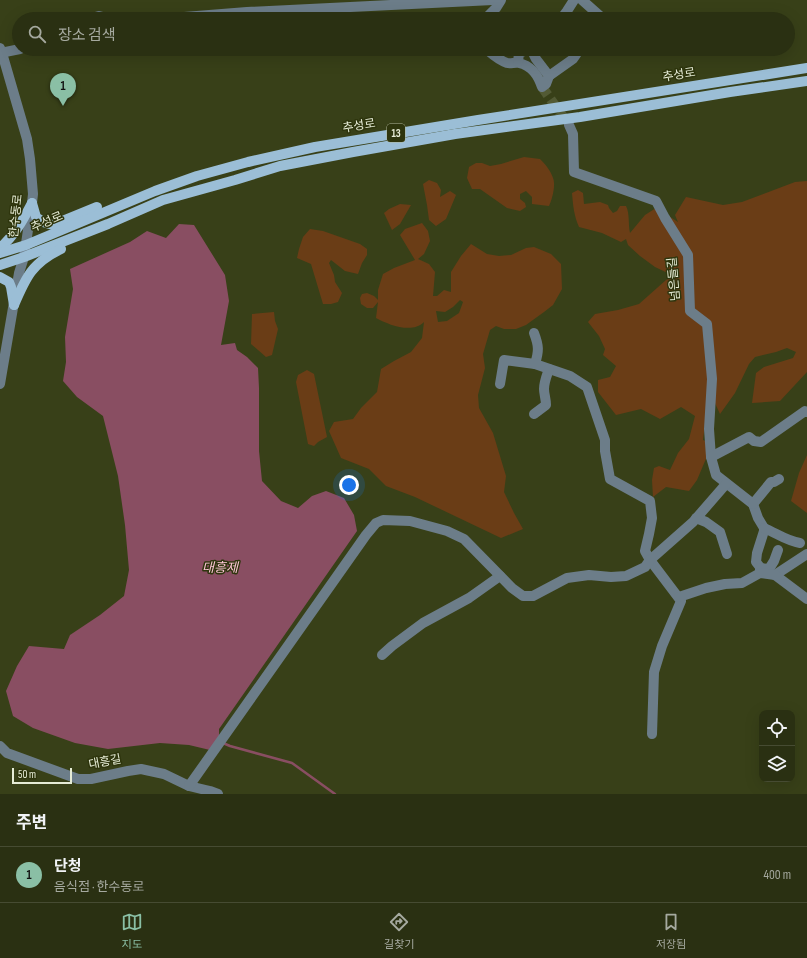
<!DOCTYPE html>
<html lang="ko">
<meta charset="utf-8">
<style>
:root{--surface:#2a3012;--page:#363c20;--text:#f1f3f6;--muted:#a5a99f;--line:#464b32;--accent:#8abfa5}
body{margin:0;font-family:"Sofia Sans Condensed","Noto Sans KR",sans-serif;background:var(--page);color:var(--text)}
.controls{position:absolute;right:12px;bottom:12px;display:grid;overflow:hidden;border-radius:8px;box-shadow:0 4px 16px #0002}
.controls button{width:36px;height:36px;display:grid;place-items:center;padding:0;border:0;border-bottom:1px solid var(--line);background:var(--surface);color:var(--text);font:20px sans-serif}
.scale{position:absolute;left:12px;bottom:10px;width:60px;box-sizing:border-box;padding-left:4px;border:2px solid #e6ecd6;border-top:0;font-size:11px;line-height:14px;white-space:nowrap;color:#e6ecd6;-webkit-text-stroke:3px #2e350d;paint-order:stroke}
.you{position:absolute;left:349px;top:485px;width:14px;height:14px;margin:-10px;border:3px solid #fff;border-radius:50%;background:#1a73e8;box-shadow:0 0 0 6px #1a73e833}
.badge{display:grid;place-items:center;width:26px;height:26px;border-radius:50%;background:var(--accent);color:#111;font-size:13px;font-weight:700}
.pin{position:absolute;translate:-50% -33px;filter:drop-shadow(0 1px 2px #0008)}
.pin::after{content:'';position:absolute;top:21px;width:14px;height:12px;background:inherit;clip-path:polygon(0 0,100% 0,50% 100%)}
.list{margin:0;padding:0;list-style:none}
h2{display:flex;justify-content:space-between;align-items:center;height:52px;margin:0;padding:0 16px;font-size:17px}
h2 small{font-size:13px;font-weight:400;color:var(--muted)}
.list li{display:grid;grid-template-columns:26px 1fr auto;gap:12px;align-items:center;box-sizing:border-box;height:56px;padding:0 16px;border-top:1px solid var(--line)}
.list b{display:block;font-size:15px;white-space:nowrap}
.list p{margin:0;font-size:13px;white-space:nowrap;color:var(--muted)}
.list em{font-size:13px;font-style:normal;color:var(--muted)}
.icon{flex:none;width:22px;height:22px;fill:none;stroke:currentColor;stroke-width:2;stroke-linecap:round;stroke-linejoin:round}
.map{position:relative;flex:none;width:807px;height:794px;overflow:hidden}
.search{position:absolute;background:var(--surface);box-shadow:0 4px 16px #0002;left:12px;right:12px;top:12px;height:44px;display:flex;align-items:center;gap:10px;box-sizing:border-box;padding:0 14px;border-radius:22px;color:var(--muted);font-size:15px}
.sheet{height:108px;background:var(--surface)}
nav{display:flex;justify-content:space-around;align-items:center;box-sizing:border-box;height:56px;border-top:1px solid var(--line);background:var(--surface);font-size:11px;color:var(--muted)}
nav a{display:grid;justify-items:center;gap:2px}
nav .on{color:var(--accent)}
.map>svg:first-child{display:block}
.green{fill:#6a3d16;fill-rule:evenodd}
.water{fill:#894e62}
.lines{fill:none;stroke-linecap:round;stroke-linejoin:round}
.stream{stroke:#894e62;stroke-width:2.5}
.minor-tunnel{stroke:#525a34;stroke-width:10;stroke-dasharray:10 5;stroke-linecap:butt}
.minor{stroke:#6c7d89;stroke-width:10}
.major{stroke:#9bbed6;stroke-width:10}
.labels{text-anchor:middle;dominant-baseline:central;stroke-width:3;stroke-linejoin:round;paint-order:stroke}
.shield{fill:#2e350d;stroke:#afb59a;stroke-width:1}
.shield-label{font-size:11px;font-weight:bold;fill:#e6ecd6}
.street-label{font-size:12px;fill:#e6ecd6;stroke:#2e350d}
.water-label{font-size:13px;font-style:italic;fill:#fec6d7;stroke:#2e350d}
</style>
<div class="map">
<svg width="807" height="794" viewBox="0 0 807 794">
<rect width="100%" height="100%" fill="#384018"/>
<g class="green">
<path d="M 524,157 L 540,159 C 545,164 551,171 553,178 C 556,185 552,200 549,206 L 532,204 L 532,197 L 526,191 L 520,194 L 520,199 L 525,203 L 526,207 L 520,211 L 507,208 L 480,189 L 472,189 L 467,178 L 469,167 L 476,163 L 482,163 L 490,166 L 501,164 Z"/>
<polygon points="429,180 437,183 441,190 440,197 450,191 456,195 446,219 436,226 429,220 427,205 423,184"/>
<path d="M 807,181 L 807,372 L 780,401 L 752,403 L 756,373 L 764,367 L 793,358 L 796,352 L 787,348 L 776,352 L 755,357 L 749,364 L 735,393 L 720,414 L 714,401 L 706,417 L 703,440 L 708,442 L 708,454 L 697,480 L 689,491 L 666,487 L 653,497 L 652,480 L 654,468 L 659,466 L 670,470 L 678,453 L 689,439 L 695,416 L 681,407 L 660,419 L 641,409 L 616,415 L 598,392 L 598,380 L 610,377 L 616,366 L 603,355 L 605,349 L 599,336 L 588,322 L 595,314 L 618,310 L 639,304 L 666,280 L 674,276 L 655,267 L 640,256 L 628,245 L 626,239 L 621,242 L 602,233 L 579,227 C 574,216 573,205 572,193 L 578,190 L 583,193 L 584,204 L 600,202 L 608,205 L 609,208 L 613,213 L 617,211 L 620,206 L 626,206 C 630,214 628,224 630,233 L 645,215 L 656,208 L 678,222 L 675,215 L 686,197 L 723,205 L 742,202 L 795,182 Z"/>
<polygon points="400,204 411,205 400,224 392,230 384,213 389,209"/>
<path d="M 422,223 L 428,231 L 430,241 L 424,254 L 418,259 L 429,264 L 435,272 L 433,296 L 437,296 L 444,290 L 451,292 L 451,272 L 461,256 L 471,244 L 487,254 L 499,256 L 511,255 L 526,248 L 534,247 L 551,254 L 561,264 L 562,289 L 553,305 L 544,312 L 526,325 L 516,329 L 504,329 L 496,326 L 490,330 L 483,354 L 485,368 L 478,395 L 479,408 L 493,433 L 506,476 L 504,492 L 514,513 L 523,529 L 501,538 L 415,497 L 386,486 L 369,469 L 341,458 L 329,431 L 334,422 L 353,419 L 361,408 L 377,392 L 381,369 L 394,361 L 411,352 L 422,338 L 424,322 C 412,334 389,325 376,318 L 378,302 L 373,308 L 367,308 L 361,304 L 360,298 L 362,294 L 367,293 L 374,296 L 378,300 L 378,290 L 383,274 L 394,268 L 415,260 L 400,235 L 405,229 ZM 460,300 L 463,302 L 459,313 L 447,321 L 438,322 L 436,311 L 445,312 L 453,307 Z"/>
<polygon points="310,229 323,231 360,244 367,249 367,255 362,263 358,274 345,271 331,260 329,263 334,275 335,282 342,293 338,302 331,304 323,304 311,264 297,258 299,249 303,237"/>
<polygon points="274,312 275,321 278,329 272,355 266,357 251,344 252,314"/>
<polygon points="307,370 314,374 327,437 318,442 314,446 308,444 296,382 298,375"/>
<polygon points="807,455 807,513 791,501 799,473"/>
</g>
<polygon class="water" points="179,224 194,225 225,275 229,301 221,345 235,343 237,350 247,357 258,368 259,388 259,451 262,481 281,501 298,508 312,496 326,491 344,498 354,515 357,531 219,729 219,737 210,750 189,745 160,743 108,749 75,743 33,728 13,716 6,691 17,666 29,646 64,649 70,635 100,615 124,596 129,570 125,525 118,476 103,416 77,397 63,381 66,362 65,337 73,289 70,269 130,242 147,231 166,238"/>
<g class="lines">
<polyline class="stream" points="223,743 230,746 292,763 335,794"/>
<polyline class="minor-tunnel" points="542,87 568,124"/>
<g class="minor">
<polyline points="582,0 600,16 598,19"/>
<polyline points="88,19 99,16 111,19"/>
<polyline points="128,19 159,19 247,12 493,0"/>
<polyline points="485,19 496,8 501,0"/>
<polyline points="561,19 567,11 574,0"/>
<polyline points="0,48 2,53 27,139 30,159 33,194 32,203 24,257 19,273 0,384"/>
<path d="M 486,49 C 493,55 498,60 507,63 C 511,64 515,62 519,63 C 532,66 538,75 542,87 L 546,84 L 549,76"/>
<polyline points="531,49 536,59 549,76 573,59 580,49"/>
<polyline points="0,53 20,49"/>
<polyline points="518,62 519,53 529,49"/>
<polyline points="569,125 573,134 574,172 656,201 665,218 688,255 690,311 707,324 712,379 709,429 711,457 716,475 753,504 758,518 764,528 764,531 757,553 756,562 760,567 760,573"/>
<path d="M 534,333 C 539,346 539,351 535,364"/>
<polyline points="500,384 504,360 535,364 570,376 587,387 605,440 605,451 610,479 650,501 652,518 649,534 645,551 650,560 681,601 662,646 654,672 652,734"/>
<path d="M 534,414 L 546,405 C 546,399 544,394 544,389 C 544,382 547,375 549,369"/>
<polyline points="711,457 749,437 754,441 761,442 805,411 807,412"/>
<polyline points="753,504 771,482 774,482 779,479"/>
<polyline points="696,518 706,522 720,532 727,554"/>
<path d="M 764,528 C 776,533 787,541 800,543"/>
<polyline points="760,568 769,569 774,561 778,550"/>
<polyline points="775,575 807,554"/>
<polyline points="679,597 706,588 725,584 742,583 760,573 775,575 807,599"/>
<polyline points="382,655 392,646 423,623 469,598 500,576"/>
<polyline points="0,746 7,753 78,779 91,779 128,771 141,769 164,774 189,786 210,791 218,794"/>
<polyline points="189,786 366,535 376,523 383,520 410,521 447,531 464,539 512,588 523,596 533,596 567,578 589,575 611,577 626,576 645,567 650,560 693,522 726,484"/>
</g>
<g class="major">
<polyline points="32,203 36,217 43,222 53,225 97,207"/>
<path d="M 0,248 C 15,235 23,220 32,203"/>
<polyline points="0,253 26,245 155,191 197,176 248,162 315,147 478,120 807,68"/>
<polyline points="0,265 24,257 108,224 163,200 235,180 280,166 353,152 455,134 580,117 730,92 807,81"/>
<polyline points="0,277 9,282 11,287 14,305"/>
<path d="M 14,305 C 26,277 32,263 61,249"/>
</g>
</g>
<g class="labels">
<rect class="shield" x="387" y="124" width="18" height="18" rx="3"/>
<g class="shield-label">
<text x="396" y="133">13</text>
</g>
<g class="street-label">
<text transform="translate(679 75) rotate(-9)">추성로</text>
<text transform="translate(359 126) rotate(-9)">추성로</text>
<text transform="translate(16 216) rotate(-84)">한수동로</text>
<text transform="translate(47 222) rotate(-23)">추성로</text>
<text transform="translate(674 279) rotate(-95)">넘은들길</text>
<text transform="translate(105 762) rotate(-11)">대흥길</text>
</g>
<g class="water-label">
<text x="220" y="568">대흥제</text>
</g>
</g>
</svg>
<div class="controls">
<button><svg class="icon" aria-label="locate" viewBox="0 0 24 24"><circle cx="12" cy="12" r="6"/><path d="M12 2v4M12 18v4M2 12h4M18 12h4"/></svg></button>
<button><svg class="icon" aria-label="layers" viewBox="0 0 24 24"><path d="M12 4l9 5-9 5-9-5zM3 14l9 5 9-5"/></svg></button>
</div>
<div class="scale">50 m</div>
<div class="you"></div>
<div class="pin badge" style="left:63px;top:106px">1</div>
<div class="search"><svg class="icon" aria-label="search" viewBox="0 0 24 24"><circle cx="10" cy="10" r="6"/><path d="M15 15l6 6"/></svg>장소 검색</div>
</div>
<section class="sheet">
<h2>주변<small></small></h2>
<ul class="list">
<li><span class="badge">1</span><div><b>단청</b><p>음식점 · 한수동로</p></div><em>400 m</em></li>
</ul>
</section>
<nav>
<a class="on"><svg class="icon" aria-label="map" viewBox="0 0 24 24"><path d="M3 6l6-2 6 2 6-2v14l-6 2-6-2-6 2zM9 4v14M15 6v14"/></svg>지도</a>
<a><svg class="icon" aria-label="directions" viewBox="0 0 24 24"><path d="M12 3l9 9-9 9-9-9zM9 14v-3h6M13 9l2 2-2 2"/></svg>길찾기</a>
<a><svg class="icon" aria-label="saved" viewBox="0 0 24 24"><path d="M7 4h10v16l-5-4-5 4z"/></svg>저장됨</a>
</nav>
